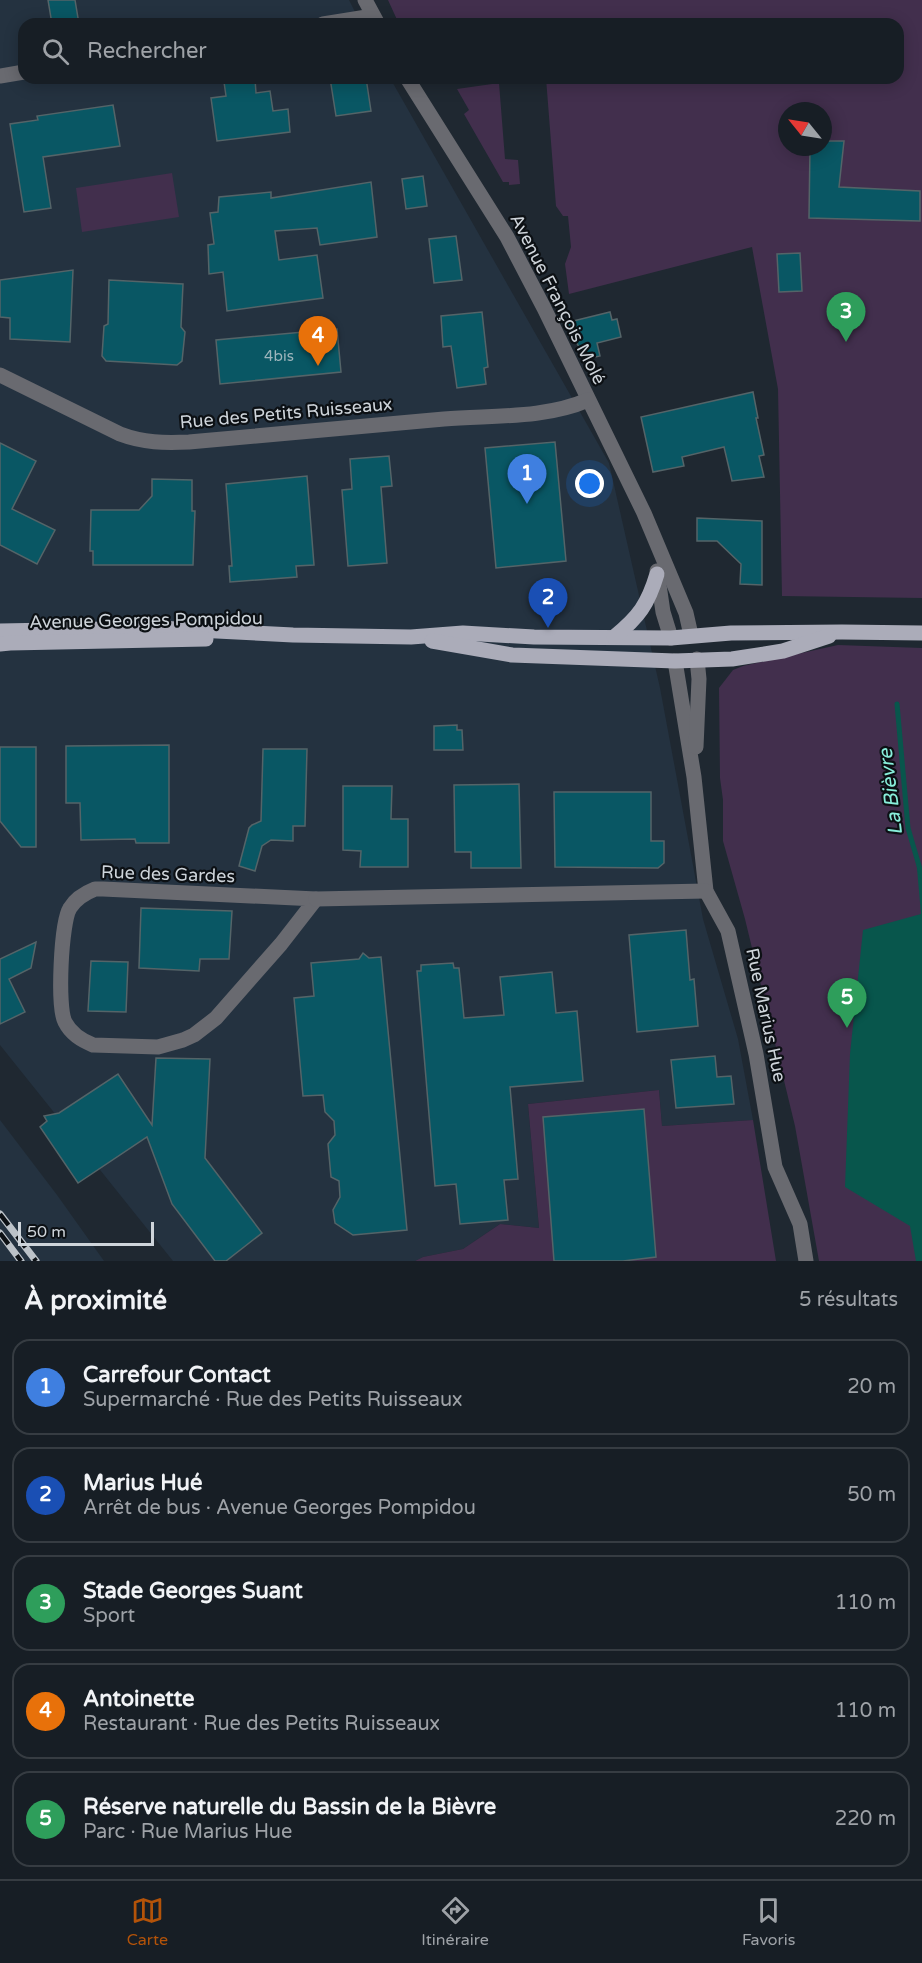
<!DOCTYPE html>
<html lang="fr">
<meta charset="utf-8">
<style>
:root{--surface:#171e25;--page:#242b32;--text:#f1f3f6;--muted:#9ea2a7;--line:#363c42;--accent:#b45309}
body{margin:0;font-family:"Varela Round",sans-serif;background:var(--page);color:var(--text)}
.compass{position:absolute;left:778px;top:102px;width:54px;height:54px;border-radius:50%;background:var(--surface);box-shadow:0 3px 15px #0003;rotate:300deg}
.scale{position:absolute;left:18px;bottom:15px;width:136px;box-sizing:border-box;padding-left:6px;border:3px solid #ced4da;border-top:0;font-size:16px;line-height:21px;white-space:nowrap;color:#ced4da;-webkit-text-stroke:4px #0c1014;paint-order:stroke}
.you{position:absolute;left:590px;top:484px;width:21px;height:21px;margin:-15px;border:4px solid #fff;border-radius:50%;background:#1a73e8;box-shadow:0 0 0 9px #1a73e833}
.badge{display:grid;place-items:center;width:39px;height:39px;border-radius:50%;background:var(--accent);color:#fff;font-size:20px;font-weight:700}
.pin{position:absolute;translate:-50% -50px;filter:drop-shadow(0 2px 3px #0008)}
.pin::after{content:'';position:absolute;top:32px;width:21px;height:18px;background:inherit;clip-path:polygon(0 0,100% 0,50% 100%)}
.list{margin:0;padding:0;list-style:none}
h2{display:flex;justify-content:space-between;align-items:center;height:78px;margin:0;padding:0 24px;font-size:26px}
h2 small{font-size:20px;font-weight:400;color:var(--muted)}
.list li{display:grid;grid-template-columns:39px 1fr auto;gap:18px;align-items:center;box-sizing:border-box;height:96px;margin:0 12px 12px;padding:0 12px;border:2px solid var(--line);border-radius:18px}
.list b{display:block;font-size:22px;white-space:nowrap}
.list p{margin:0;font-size:20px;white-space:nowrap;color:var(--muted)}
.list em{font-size:20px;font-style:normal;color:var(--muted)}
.icon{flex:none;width:33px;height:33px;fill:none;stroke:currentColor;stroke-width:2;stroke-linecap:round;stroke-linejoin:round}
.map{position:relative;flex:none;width:922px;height:1261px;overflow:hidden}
.search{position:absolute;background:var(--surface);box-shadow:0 3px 15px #0003;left:18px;right:18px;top:18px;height:66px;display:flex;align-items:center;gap:15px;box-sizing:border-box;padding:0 21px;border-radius:18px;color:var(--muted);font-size:22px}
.sheet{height:618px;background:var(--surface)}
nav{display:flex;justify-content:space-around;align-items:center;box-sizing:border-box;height:84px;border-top:2px solid var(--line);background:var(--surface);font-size:16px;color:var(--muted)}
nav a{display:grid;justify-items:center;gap:3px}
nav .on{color:var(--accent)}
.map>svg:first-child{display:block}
.built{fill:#243240}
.green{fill:#422f4d;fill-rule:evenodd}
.water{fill:#08564c}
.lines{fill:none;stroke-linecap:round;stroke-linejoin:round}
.stream{stroke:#08564c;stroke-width:5}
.building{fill:#095764;stroke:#546468;stroke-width:1.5}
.minor{stroke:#696a70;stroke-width:15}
.major{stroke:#abacb9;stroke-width:15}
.rail-casing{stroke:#bcc2c8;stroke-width:7}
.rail{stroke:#0c1014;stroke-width:4.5;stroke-dasharray:14;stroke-linecap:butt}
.labels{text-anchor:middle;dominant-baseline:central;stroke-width:4.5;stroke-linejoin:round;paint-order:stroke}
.number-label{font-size:15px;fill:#9db5bc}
.street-label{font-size:18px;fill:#ced4da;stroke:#0c1014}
.water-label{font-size:20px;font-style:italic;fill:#88efdb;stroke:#0c1014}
</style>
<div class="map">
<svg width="922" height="1261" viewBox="0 0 922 1261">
<rect width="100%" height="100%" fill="#1f2831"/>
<g class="built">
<polygon points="0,0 349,0 361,24 24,24 24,78 390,78 609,463 660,688 703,919 738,1039 753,1120 662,1126 659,1090 528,1104 539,1228 500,1224 463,1249 423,1257 415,1261 173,1261 0,1045"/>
<polygon points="0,1120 57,1195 104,1261 0,1261"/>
</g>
<g class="green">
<path d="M 388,0 L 922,0 L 922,598 L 782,596 L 778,389 L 752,247 L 569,294 L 565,264 L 571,247 L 568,216 L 563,216 L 556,206 L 546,78 L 898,78 L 898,24 L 399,24 ZM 787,111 L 823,111 L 823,147 L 787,147 Z"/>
<polygon points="499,83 505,159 518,160 520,184 509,185 509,182 503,182 464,114 469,110 457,89"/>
<polygon points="172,173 179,217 82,232 76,188"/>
<polygon points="838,645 922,648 922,1261 819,1261 795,1126 745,919 723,841 723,800 720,778 719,688 733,670 743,666"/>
<polygon points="659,1090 662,1126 753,1120 776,1261 415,1261 423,1257 463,1249 500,1224 539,1228 528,1104"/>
</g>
<polygon class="water" points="916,857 922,868 922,1261 916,1261 910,1226 845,1187 850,1054 863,930 921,914"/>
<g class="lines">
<polyline class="stream" points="897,704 908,828 922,876"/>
</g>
<g class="building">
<polygon points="48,0 75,0 79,24 52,24"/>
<polygon points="330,78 366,78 371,111 336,116"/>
<polygon points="255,79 256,93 270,91 273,111 288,109 290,132 217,141 211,98 226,96 224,82"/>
<polygon points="113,105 120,146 43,157 51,208 24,212 10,124 38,120 37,116"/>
<polygon points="823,141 844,141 839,187 920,191 920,221 809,218 810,147 823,147"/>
<polygon points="423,176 427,206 406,209 402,179"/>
<polygon points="371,182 377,237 320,245 317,228 275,231 279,260 317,255 323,298 227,311 223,272 209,274 208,245 214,244 210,213 218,212 219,197 271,192 271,198"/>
<polygon points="456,236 462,280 434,283 429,239"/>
<polygon points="800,253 802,291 779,292 777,254"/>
<polygon points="73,270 70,342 10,339 10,318 0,317 0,280"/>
<polygon points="109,280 183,284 181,327 185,332 182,361 177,365 106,361 102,356 104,326 108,324"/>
<polygon points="482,312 488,367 484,368 486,384 457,388 451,346 443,347 441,316"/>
<polygon points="610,312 612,320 617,319 621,337 597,343 600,356 586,359 565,323"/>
<polygon points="337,329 341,372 220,384 216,340"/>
<polygon points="753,392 758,418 756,418 764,455 759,456 764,477 732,481 724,447 682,457 684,466 653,472 641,417"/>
<polygon points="555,442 566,561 496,568 485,448"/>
<polygon points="0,443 36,461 12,509 55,530 37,564 0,545"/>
<polygon points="389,456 392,486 381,487 387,563 348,566 342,490 352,489 350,459"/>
<polygon points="307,476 314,565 296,566 297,577 230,582 229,566 232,566 226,484"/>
<polygon points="152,479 192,480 192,511 195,511 193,565 93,565 93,551 90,551 91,510 139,510 152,496"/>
<polygon points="697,518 762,521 762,585 740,584 741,564 717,541 697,541"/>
<polygon points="457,725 457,730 462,730 463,750 434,750 434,726"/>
<polygon points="169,745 169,843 136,843 135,839 81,840 80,803 66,803 66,746"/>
<polygon points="0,747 36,747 36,847 21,847 0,821"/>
<polygon points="263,749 307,749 305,826 293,826 293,841 271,840 262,846 255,871 239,866 249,828 252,825 261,821"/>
<polygon points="519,784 521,868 471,868 471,852 455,852 454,785"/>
<polygon points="343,786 392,786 391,819 408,819 408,867 360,867 361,851 343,850"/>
<polygon points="554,792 651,792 651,841 664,841 664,863 658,868 555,867"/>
<polygon points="141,908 232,911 229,959 200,959 199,971 139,968"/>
<polygon points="686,930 690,980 694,979 698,1026 637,1032 629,935"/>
<polygon points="36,942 31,968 9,979 25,1012 0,1024 0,959"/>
<polygon points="363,953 369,958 381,957 407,1230 353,1235 335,1223 333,1210 340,1197 339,1181 331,1177 328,1144 335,1135 334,1121 325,1112 323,1095 303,1096 294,998 314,996 311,963 359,959"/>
<polygon points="91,961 128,962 126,1012 88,1011"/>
<polygon points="453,963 454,968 459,968 464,1018 504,1015 500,977 552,972 556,1013 577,1011 583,1081 510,1087 518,1179 504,1180 508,1220 460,1224 456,1184 435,1186 417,971 421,971 421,965"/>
<polygon points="715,1056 717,1077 731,1076 734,1104 676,1108 671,1060"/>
<polygon points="156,1058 210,1059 205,1158 262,1233 226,1261 215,1261 172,1204 147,1137 78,1183 40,1127 47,1121 44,1116 59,1113 118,1074 152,1125"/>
<polygon points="644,1109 656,1257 623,1261 554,1261 543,1117"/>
</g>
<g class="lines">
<g class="minor">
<polyline points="365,0 378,24"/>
<polyline points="323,24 373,16"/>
<polyline points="0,76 24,72"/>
<polyline points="407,78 507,237 544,308 644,513 686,613 691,635"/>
<path d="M 0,375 L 120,434 C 144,443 164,443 189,442 C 274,434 359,426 444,419 C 492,415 544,419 588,400"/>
<polyline points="657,571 663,612 671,638"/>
<polyline points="675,661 694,777 706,891 728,931 756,1054 775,1167 800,1224 806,1261"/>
<polyline points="696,747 699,679 697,659"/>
<path d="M 95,889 L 103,889 L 316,899 L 281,944 L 216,1018 L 194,1035 L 183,1040 L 158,1047 L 93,1045 C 81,1040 71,1034 65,1022 C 57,1007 61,922 70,908 C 76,898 85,893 95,889 Z"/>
<polyline points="316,899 706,891"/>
</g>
<g class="major">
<polyline points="0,631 158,628 293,635 411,637 463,633 534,637 671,638 731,633 842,632 922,633"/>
<path d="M 614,637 C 639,617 648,604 657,574"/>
<polyline points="432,641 512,655 675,661 732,659 783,651 829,636"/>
<polyline points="0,644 10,643 206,639"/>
</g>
<defs>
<g id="rail">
<polyline points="0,1214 36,1261"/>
<polyline points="0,1233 21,1261"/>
</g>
</defs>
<use href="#rail" class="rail-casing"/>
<use href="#rail" class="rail"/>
</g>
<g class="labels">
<g class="number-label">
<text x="279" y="356">4bis</text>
</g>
<g class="street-label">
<text transform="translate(558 299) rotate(63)">Avenue François Molé</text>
<text transform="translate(286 413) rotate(-5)">Rue des Petits Ruisseaux</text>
<text transform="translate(146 620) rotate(-1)">Avenue Georges Pompidou</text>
<text transform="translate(168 874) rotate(2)">Rue des Gardes</text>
<text transform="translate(766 1015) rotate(78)">Rue Marius Hue</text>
</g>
<g class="water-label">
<text transform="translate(891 792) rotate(-97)">La Bièvre</text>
</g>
</g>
</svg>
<svg class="compass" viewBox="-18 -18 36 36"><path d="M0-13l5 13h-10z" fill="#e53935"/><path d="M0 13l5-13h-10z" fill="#9ea2a7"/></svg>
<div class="scale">50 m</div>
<div class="you"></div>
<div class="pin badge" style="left:527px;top:504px;background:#3f7fe0">1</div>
<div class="pin badge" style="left:548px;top:628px;background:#1a4fb4">2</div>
<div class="pin badge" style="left:846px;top:342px;background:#2e9e5b">3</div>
<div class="pin badge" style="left:318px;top:366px;background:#e8710a">4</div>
<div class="pin badge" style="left:847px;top:1028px;background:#2e9e5b">5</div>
<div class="search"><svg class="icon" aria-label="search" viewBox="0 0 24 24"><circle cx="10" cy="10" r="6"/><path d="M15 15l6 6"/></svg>Rechercher</div>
</div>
<section class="sheet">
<h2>À proximité<small>5 résultats</small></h2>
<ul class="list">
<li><span class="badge" style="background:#3f7fe0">1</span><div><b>Carrefour Contact</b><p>Supermarché · Rue des Petits Ruisseaux</p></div><em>20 m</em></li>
<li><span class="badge" style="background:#1a4fb4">2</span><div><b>Marius Hué</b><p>Arrêt de bus · Avenue Georges Pompidou</p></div><em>50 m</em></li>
<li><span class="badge" style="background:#2e9e5b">3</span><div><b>Stade Georges Suant</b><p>Sport</p></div><em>110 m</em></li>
<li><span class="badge" style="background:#e8710a">4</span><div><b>Antoinette</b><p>Restaurant · Rue des Petits Ruisseaux</p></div><em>110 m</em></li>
<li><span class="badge" style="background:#2e9e5b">5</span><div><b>Réserve naturelle du Bassin de la Bièvre</b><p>Parc · Rue Marius Hue</p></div><em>220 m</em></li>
</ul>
</section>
<nav>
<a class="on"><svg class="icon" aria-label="map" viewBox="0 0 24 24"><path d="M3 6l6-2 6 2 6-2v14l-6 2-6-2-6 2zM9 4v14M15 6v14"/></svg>Carte</a>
<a><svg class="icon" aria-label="directions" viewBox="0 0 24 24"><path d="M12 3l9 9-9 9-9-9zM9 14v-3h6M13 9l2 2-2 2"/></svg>Itinéraire</a>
<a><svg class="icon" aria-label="saved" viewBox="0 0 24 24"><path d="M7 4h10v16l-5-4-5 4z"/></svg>Favoris</a>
</nav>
